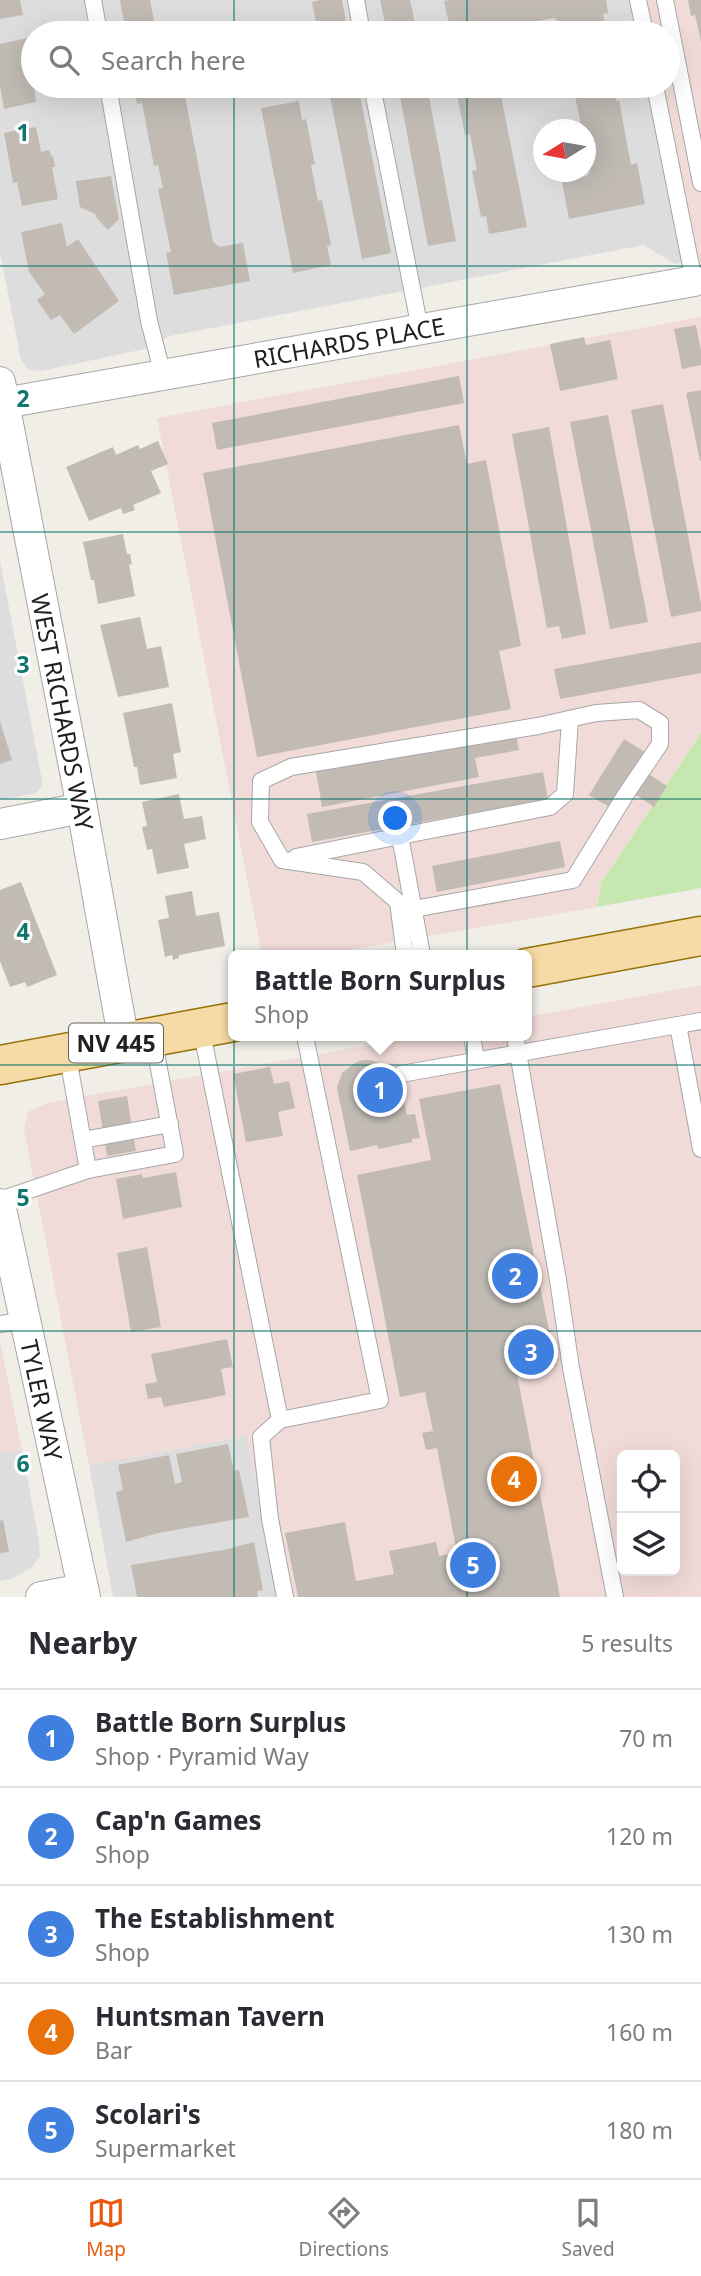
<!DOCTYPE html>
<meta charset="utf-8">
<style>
:root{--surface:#fff;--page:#f2f2f3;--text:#2b2b33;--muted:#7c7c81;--line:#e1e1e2;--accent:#ea580c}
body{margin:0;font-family:"Noto Sans",sans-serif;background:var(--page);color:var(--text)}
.controls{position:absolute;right:21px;bottom:21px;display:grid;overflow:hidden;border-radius:10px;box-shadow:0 7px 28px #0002}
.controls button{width:63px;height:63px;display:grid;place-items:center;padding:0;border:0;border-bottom:2px solid var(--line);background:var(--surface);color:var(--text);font:35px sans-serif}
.compass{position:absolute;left:533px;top:119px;width:63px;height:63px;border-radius:50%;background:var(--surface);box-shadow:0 7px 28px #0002;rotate:259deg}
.you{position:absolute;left:396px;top:819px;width:24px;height:24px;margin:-18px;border:5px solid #fff;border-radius:50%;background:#1a73e8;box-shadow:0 0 0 10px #1a73e833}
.badge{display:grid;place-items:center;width:46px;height:46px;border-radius:50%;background:var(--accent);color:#fff;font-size:23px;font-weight:700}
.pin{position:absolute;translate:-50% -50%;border:4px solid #fff;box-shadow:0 2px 7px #0006}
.popup{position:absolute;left:228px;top:950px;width:304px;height:91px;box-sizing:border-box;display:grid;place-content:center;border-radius:10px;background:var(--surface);filter:drop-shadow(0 2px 5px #0005);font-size:23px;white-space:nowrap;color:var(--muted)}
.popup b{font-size:26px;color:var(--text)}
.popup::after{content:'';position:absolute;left:50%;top:100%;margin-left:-14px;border:14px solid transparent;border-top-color:var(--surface)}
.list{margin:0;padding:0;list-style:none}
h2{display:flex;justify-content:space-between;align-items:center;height:91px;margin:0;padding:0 28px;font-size:30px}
h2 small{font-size:23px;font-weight:400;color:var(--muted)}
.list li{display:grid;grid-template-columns:46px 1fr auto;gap:21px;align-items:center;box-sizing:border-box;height:98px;padding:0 28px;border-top:2px solid var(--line)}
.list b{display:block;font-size:26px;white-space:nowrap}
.list p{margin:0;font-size:23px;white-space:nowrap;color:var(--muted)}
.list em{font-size:23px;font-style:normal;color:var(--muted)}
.icon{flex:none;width:38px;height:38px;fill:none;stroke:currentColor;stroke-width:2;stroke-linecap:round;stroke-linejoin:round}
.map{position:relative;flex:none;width:701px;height:1597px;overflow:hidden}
.search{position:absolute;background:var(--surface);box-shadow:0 7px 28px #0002;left:21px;right:21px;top:21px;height:77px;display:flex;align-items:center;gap:18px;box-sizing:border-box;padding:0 24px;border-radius:38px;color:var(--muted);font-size:26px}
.sheet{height:581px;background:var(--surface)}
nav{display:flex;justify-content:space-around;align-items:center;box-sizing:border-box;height:98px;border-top:2px solid var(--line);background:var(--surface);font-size:19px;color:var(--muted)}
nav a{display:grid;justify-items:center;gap:4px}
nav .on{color:var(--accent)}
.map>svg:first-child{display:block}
.residential{fill:#dedddd;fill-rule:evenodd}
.commercial{fill:#f0dbd8;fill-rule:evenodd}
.grass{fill:#c7e7b1}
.building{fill:#c1bbb4}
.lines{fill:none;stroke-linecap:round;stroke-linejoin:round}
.lane-casing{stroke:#a7a7a7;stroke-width:18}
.street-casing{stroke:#a7a7a7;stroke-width:32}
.primary-casing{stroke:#957208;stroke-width:41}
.lane{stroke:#fff;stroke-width:16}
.street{stroke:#fff;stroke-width:30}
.primary{stroke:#f7dba6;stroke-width:38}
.grid{fill:none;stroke:#0f766e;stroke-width:2;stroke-opacity:0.55}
.labels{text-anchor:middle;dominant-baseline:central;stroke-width:6;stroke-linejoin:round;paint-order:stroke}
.shield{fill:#fff;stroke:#636363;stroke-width:2}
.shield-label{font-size:23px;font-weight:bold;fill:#202020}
.street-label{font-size:24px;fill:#202020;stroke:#fff}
.grid-label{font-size:23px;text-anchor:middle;font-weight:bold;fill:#0f766e;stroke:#fff;stroke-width:6;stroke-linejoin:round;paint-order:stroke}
</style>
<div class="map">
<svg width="701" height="1597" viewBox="0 0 701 1597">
<rect width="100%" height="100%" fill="#f0eee7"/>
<g class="residential">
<path d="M 0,0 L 646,0 L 653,33 L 33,33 L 33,86 L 663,86 L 697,260 L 675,264 L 644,245 L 170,336 L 145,349 L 41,371 L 29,370 L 21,360 L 0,252 ZM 544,130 L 586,130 L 586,172 L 544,172 Z"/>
<polygon points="0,561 42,780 42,786 36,793 0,800"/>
<polygon points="247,1436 277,1597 113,1597 89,1465"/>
<polygon points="22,1449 39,1541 40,1557 31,1568 11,1579 0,1581 0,1453"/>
</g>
<g class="commercial">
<polygon points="646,0 701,0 701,281 663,86 668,86 668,33 653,33"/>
<polygon points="701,317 701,733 601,883 597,907 320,955 262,955 157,418"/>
<path d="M 701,985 L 701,1597 L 277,1597 L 247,1436 L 89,1465 L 24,1129 L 28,1112 L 47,1103 L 420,1036 L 527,1036 L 527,1017 ZM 622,1455 L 675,1455 L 675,1571 L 622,1571 Z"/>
<polygon points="0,1342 22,1449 0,1453"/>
</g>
<polygon class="grass" points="701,733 701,888 597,907 601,883"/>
<g class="building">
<polygon points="0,0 20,0 23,15 0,19"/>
<polygon points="120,0 150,0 155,26 126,32"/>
<polygon points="320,0 342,0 348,33 318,33 312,2"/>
<polygon points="380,0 410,0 417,33 387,33"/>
<polygon points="450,0 606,0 608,13 603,14 607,33 563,33 561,23 554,18 476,33 451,33 444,1"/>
<polygon points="688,0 701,0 701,42 695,15 691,16"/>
<polygon points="28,38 33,62 33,86 40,86 34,88 36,102 4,109 0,86 0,44"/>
<polygon points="133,86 201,86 190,89 185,96 213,242 219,247 243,243 250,281 174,295 166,253 171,252 158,189 163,188 158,165 154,166 142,103 137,104"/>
<polygon points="398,86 427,86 456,241 428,246"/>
<polygon points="460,86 499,86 527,227 489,234 486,216 481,217 472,171 477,170 470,134 465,135 456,90 461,89"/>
<polygon points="573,86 613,86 616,101 619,100 631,165 637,163 645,204 569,219 562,182 587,176 590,171 586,148 586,130 582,130"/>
<polygon points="359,90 391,253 362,259 330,96"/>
<polygon points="299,101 302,120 306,119 315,164 311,165 318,201 322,200 331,245 327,246 331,265 293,273 261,108"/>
<polygon points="36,127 41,152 49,150 51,156 53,156 55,167 52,167 58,199 22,206 17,182 13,183 4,133"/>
<polygon points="111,176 119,219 108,230 95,216 97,215 80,207 76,181"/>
<polygon points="62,223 67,247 78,239 119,301 74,334 60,315 51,320 37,300 45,294 29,272 21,232"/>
<polygon points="696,325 701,351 701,365 682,369 674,329"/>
<polygon points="584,337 586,345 610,340 618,379 560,391 550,344"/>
<polygon points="459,376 464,403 217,450 212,423"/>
<polygon points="701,390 701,461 700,461 686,393"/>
<polygon points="663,404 701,604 701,611 671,617 631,410"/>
<polygon points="608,415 648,622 610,629 570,422"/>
<polygon points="459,425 467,464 486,460 521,646 499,651 511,709 257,757 203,473"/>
<polygon points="549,427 586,634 562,639 559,626 547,628 512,434"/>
<polygon points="158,441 168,464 151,471 161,493 133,505 135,510 123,514 121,508 89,521 66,467 113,447 116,455 138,445 140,449"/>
<polygon points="123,534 127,554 130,554 132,564 129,565 135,596 98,604 94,580 91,580 83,542"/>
<polygon points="140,617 147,649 161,646 169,687 118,697 100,625"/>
<polygon points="701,642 701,673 560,699 554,669"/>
<polygon points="172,703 181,752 173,754 177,778 140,785 137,767 134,767 123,713"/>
<polygon points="0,721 12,760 0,764"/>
<polygon points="513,722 519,750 475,758 479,777 322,807 314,760"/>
<polygon points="624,739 648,754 639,768 667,786 654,807 626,788 613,809 589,795"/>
<polygon points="543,772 548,799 312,842 307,814"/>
<polygon points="179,794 184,819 202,816 206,839 184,844 189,868 157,874 152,849 147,850 142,827 147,826 142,802"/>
<polygon points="560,841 565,867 437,892 432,866"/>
<polygon points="21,882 57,975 27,987 25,982 10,987 0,961 0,890"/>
<polygon points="192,891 196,916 219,912 225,946 179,955 179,958 173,960 172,955 165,957 158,920 169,918 165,896"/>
<polygon points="363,1060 371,1060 389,1067 396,1073 399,1079 407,1115 415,1114 420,1138 412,1139 412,1142 378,1149 377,1145 350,1151 337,1088 342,1073 355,1063"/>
<polygon points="270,1067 274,1084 289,1081 295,1108 278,1112 283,1136 246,1142 233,1074"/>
<polygon points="500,1084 556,1366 517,1374 560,1597 298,1597 285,1533 345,1522 356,1581 394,1574 389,1551 436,1542 439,1556 457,1553 437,1448 426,1450 422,1433 433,1431 425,1392 400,1397 357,1175 431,1160 419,1099"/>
<polygon points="127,1096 136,1151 107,1156 98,1101"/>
<polygon points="176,1172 182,1207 123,1219 116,1179 142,1174 143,1178"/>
<polygon points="147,1247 161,1327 131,1332 117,1253"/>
<polygon points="227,1339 233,1367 221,1369 226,1395 164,1407 161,1397 148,1399 145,1384 157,1382 151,1354"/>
<polygon points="228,1444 234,1471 239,1470 249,1517 158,1533 126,1542 116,1492 123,1490 118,1465 169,1455 175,1484 182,1482 176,1454"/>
<polygon points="3,1520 9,1552 0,1553 0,1521"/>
<polygon points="254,1542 263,1590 257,1591 258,1597 137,1597 131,1565 223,1550"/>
</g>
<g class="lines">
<defs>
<g id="lane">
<polyline points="93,0 99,33"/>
<polyline points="356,0 362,33"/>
<polyline points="638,0 645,33"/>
<polyline points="665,0 701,183"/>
<polyline points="108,86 149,321 163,375"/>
<polyline points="372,86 420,329"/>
<polyline points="655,86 694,281 698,284"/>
<polyline points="296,857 400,836"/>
<polyline points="409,955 404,948 398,902 363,872 282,860 260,822 261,781 291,767 538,726 596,713 639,710 660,723 660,744 626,794 573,880 414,909"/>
<polyline points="422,955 400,836 550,807 565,794 570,719"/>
<polyline points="678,1025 701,1021"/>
<polyline points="201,1028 280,1420 380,1400 305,1036"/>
<polyline points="472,1036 476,1060"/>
<polyline points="515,1036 558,1280 571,1368 615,1597"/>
<polyline points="67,1052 88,1170"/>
<polyline points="401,1074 678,1025 701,1149"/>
<polyline points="83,1140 170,1124"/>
<polyline points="0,1200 88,1170 175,1154 153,1037"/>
<polyline points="0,1324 25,1320"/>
<polyline points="280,1420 261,1437 270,1519 285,1597"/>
</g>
<g id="street">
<polyline points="0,382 82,808 124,1042"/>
<polyline points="4,403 694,281"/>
<polyline points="0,824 82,808"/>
<polyline points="0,1204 85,1597"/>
<polyline points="41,1597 83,1589"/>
</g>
<g id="primary">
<polyline points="527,968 701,936"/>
<polyline points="0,1065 233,1022"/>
</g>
</defs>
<use href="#lane" class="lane-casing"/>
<use href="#street" class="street-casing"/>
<use href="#primary" class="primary-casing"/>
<use href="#lane" class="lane"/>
<use href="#street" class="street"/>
<use href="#primary" class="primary"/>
</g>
<path class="grid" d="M 234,0 L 234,33M 467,0 L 467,33M 234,86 L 234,1597M 467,86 L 467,1597M 0,266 L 701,266M 0,532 L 701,532M 0,799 L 701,799M 0,1065 L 701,1065M 0,1331 L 701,1331"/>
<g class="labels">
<rect class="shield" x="69" y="1023.5" width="94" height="39" rx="5"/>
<g class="shield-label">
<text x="116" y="1043">NV 445</text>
</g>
<g class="street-label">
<text transform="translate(349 342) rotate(-10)">RICHARDS PLACE</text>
<text transform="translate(63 712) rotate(79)">WEST RICHARDS WAY</text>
<text transform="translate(42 1400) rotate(78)">TYLER WAY</text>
</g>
</g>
<g class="grid-label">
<text x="23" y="141">1</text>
<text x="23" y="407">2</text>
<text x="23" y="673">3</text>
<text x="23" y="940">4</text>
<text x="23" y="1206">5</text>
<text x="23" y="1472">6</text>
</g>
</svg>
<div class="controls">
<button><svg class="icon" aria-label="locate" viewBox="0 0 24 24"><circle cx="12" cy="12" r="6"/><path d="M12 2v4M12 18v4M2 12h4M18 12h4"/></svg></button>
<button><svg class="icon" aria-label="layers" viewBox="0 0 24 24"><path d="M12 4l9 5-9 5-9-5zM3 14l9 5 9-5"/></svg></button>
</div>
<svg class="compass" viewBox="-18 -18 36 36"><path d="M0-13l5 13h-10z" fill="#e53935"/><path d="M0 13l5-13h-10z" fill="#7c7c81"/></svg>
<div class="you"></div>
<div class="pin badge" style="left:380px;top:1090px;background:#3f7fe0">1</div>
<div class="popup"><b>Battle Born Surplus</b>Shop</div>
<div class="pin badge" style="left:515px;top:1276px;background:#3f7fe0">2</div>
<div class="pin badge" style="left:531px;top:1352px;background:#3f7fe0">3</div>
<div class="pin badge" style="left:514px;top:1479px;background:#e8710a">4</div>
<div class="pin badge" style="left:473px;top:1565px;background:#3f7fe0">5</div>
<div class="search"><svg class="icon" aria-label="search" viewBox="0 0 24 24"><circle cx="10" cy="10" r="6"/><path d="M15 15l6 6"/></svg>Search here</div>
</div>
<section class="sheet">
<h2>Nearby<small>5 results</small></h2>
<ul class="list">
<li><span class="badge" style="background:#3f7fe0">1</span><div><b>Battle Born Surplus</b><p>Shop · Pyramid Way</p></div><em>70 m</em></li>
<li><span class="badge" style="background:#3f7fe0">2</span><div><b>Cap'n Games</b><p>Shop</p></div><em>120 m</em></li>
<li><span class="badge" style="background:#3f7fe0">3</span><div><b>The Establishment</b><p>Shop</p></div><em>130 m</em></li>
<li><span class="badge" style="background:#e8710a">4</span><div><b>Huntsman Tavern</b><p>Bar</p></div><em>160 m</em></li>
<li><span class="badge" style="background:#3f7fe0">5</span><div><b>Scolari's</b><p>Supermarket</p></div><em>180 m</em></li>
</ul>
</section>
<nav>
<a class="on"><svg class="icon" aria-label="map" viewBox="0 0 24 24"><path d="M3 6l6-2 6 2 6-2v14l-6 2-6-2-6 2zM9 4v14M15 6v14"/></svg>Map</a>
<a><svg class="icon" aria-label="directions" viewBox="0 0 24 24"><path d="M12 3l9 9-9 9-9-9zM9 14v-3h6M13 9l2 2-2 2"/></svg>Directions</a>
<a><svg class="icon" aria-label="saved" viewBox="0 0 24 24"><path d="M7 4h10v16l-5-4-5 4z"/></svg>Saved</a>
</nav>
